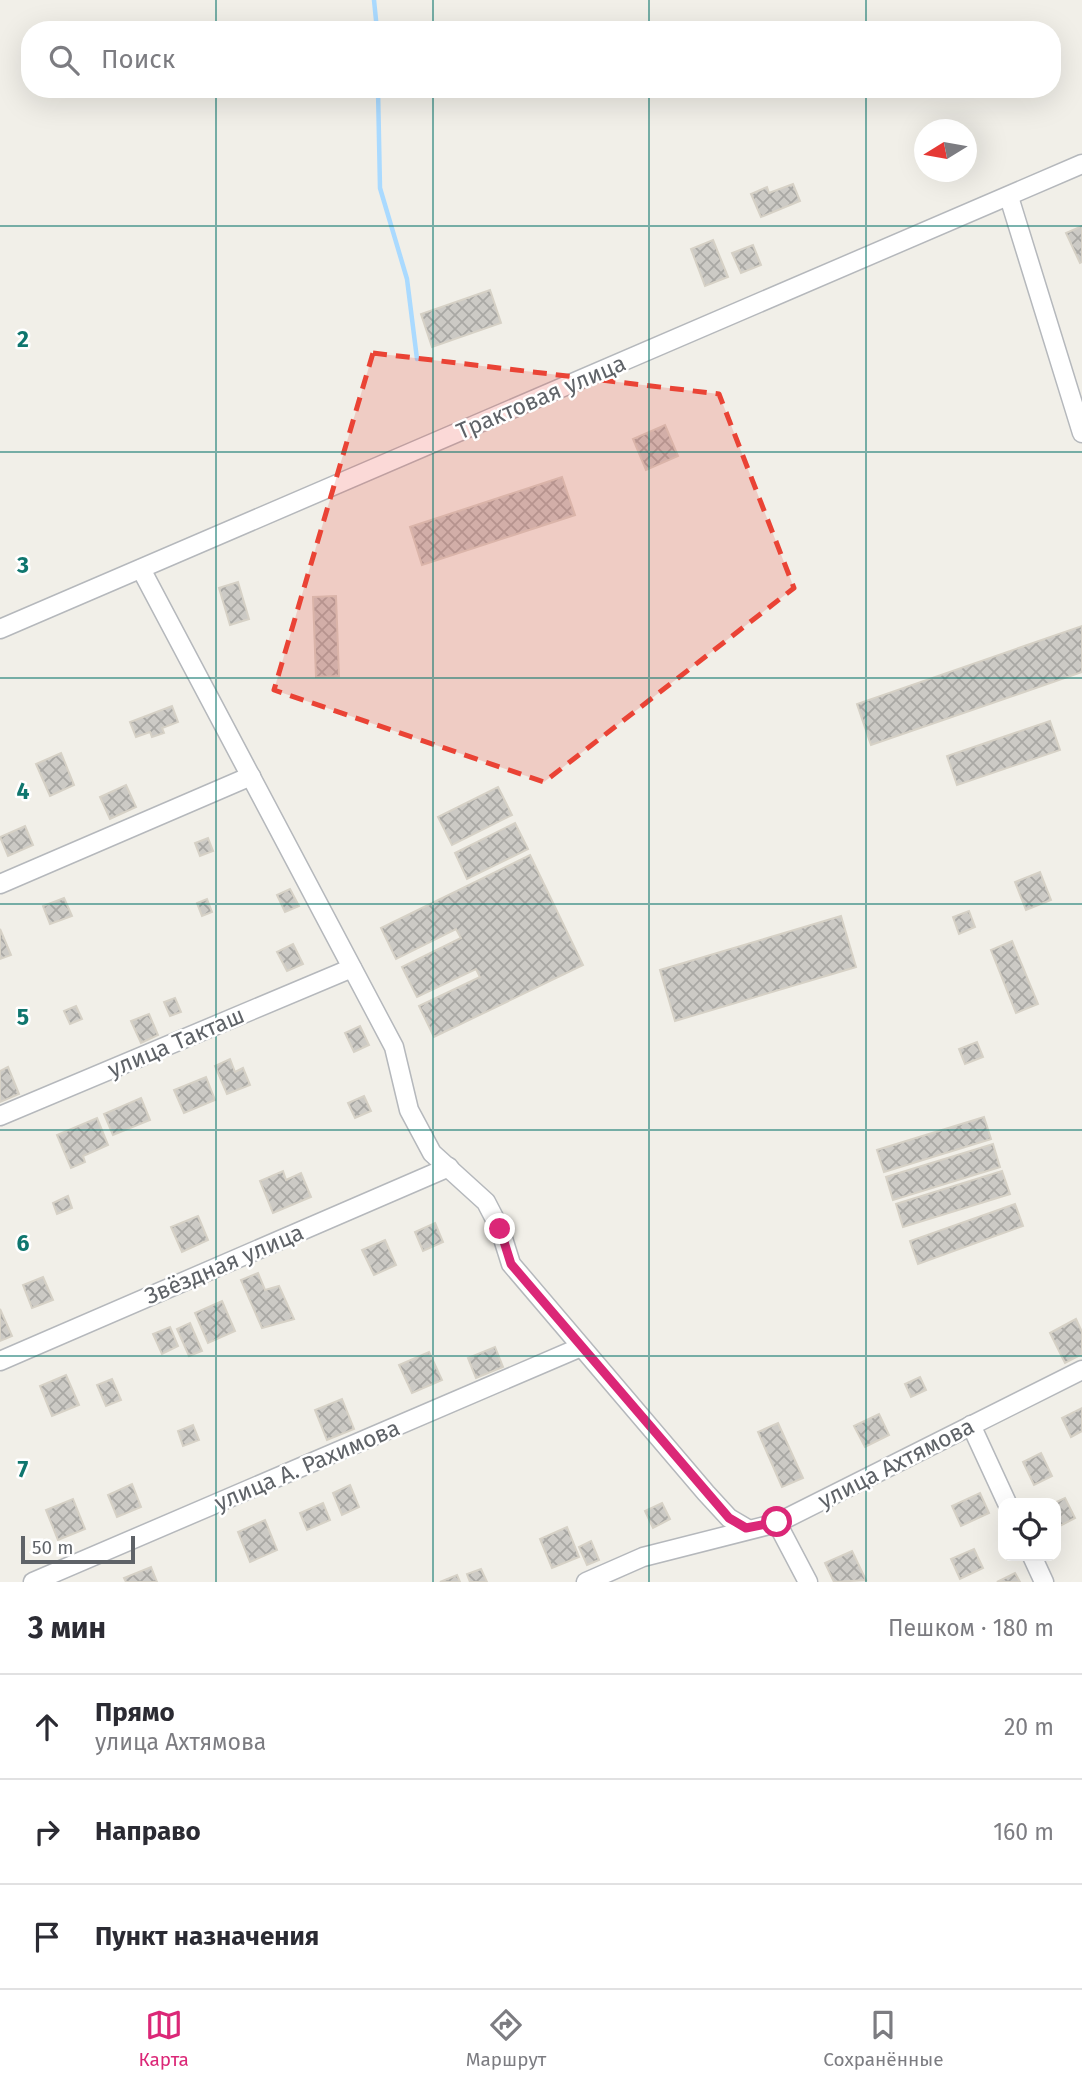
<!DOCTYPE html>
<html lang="ru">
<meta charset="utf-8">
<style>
:root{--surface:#fff;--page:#f2f2f3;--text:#2b2b33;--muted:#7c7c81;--line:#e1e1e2;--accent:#db2777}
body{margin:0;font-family:"Fira Sans",sans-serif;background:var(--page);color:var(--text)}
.controls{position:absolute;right:21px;bottom:21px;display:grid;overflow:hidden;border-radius:14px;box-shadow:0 7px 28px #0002}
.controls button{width:63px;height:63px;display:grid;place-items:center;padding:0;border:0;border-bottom:2px solid var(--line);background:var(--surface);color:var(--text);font:35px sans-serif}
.compass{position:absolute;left:914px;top:119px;width:63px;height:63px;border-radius:50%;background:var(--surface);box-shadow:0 7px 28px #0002;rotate:259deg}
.scale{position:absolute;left:21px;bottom:18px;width:114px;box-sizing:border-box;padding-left:7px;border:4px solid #5f6368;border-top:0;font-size:19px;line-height:24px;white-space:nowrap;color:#5f6368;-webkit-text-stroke:5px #fff;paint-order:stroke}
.stop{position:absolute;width:21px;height:21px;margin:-16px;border:5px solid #db2777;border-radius:50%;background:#fff}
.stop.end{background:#db2777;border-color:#fff;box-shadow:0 2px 7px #0008}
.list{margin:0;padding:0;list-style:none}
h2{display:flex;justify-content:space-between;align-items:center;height:91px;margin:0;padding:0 28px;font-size:30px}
h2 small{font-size:23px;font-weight:400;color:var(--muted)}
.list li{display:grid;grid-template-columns:46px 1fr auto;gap:21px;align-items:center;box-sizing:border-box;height:105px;padding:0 28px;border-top:2px solid var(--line)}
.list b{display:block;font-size:26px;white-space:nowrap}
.list p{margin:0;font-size:23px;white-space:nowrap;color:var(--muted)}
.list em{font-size:23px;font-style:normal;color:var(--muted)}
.icon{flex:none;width:38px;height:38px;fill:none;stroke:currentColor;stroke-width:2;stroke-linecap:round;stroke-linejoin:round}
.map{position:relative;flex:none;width:1082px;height:1582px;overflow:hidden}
.search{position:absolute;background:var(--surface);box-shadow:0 7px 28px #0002;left:21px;right:21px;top:21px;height:77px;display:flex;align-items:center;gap:18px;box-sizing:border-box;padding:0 24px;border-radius:28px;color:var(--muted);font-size:26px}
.sheet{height:406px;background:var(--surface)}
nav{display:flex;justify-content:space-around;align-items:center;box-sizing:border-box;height:98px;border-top:2px solid var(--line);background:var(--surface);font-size:19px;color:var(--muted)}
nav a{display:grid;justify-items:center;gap:4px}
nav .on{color:var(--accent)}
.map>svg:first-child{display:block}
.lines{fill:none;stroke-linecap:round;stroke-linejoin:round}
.stream{stroke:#aadaff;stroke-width:4.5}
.building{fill:url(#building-cross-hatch);stroke:#d6d1c6;stroke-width:2}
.minor-casing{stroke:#b5b8bc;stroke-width:21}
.minor{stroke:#fff;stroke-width:18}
.route{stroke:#db2777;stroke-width:9}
.marked{fill:#ea4335;fill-opacity:0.2;stroke:#ea4335;stroke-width:5;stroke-dasharray:14 9;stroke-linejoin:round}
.grid{fill:none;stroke:#0f766e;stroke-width:2;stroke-opacity:0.55}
.labels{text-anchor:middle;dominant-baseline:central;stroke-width:5;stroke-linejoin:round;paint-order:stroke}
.street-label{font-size:23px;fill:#5f6368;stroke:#fff}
.grid-label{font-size:23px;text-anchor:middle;font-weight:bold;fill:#0f766e;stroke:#fff;stroke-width:5;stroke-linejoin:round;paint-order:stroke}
</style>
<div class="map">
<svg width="1082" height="1582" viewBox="0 0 1082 1582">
<defs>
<pattern id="building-cross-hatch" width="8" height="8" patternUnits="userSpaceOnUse" patternTransform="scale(1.75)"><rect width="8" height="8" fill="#cccac5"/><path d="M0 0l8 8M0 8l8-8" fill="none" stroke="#a9a8a4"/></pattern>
</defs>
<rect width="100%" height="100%" fill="#f1efe8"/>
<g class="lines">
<g class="stream">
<polyline points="374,0 377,30"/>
<polyline points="378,89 380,188 407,279 417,359"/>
</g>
</g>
<g class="building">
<polygon points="793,184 800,201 761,217 751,194 767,187 769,193"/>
<polygon points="1082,226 1082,262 1080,263 1066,233"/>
<polygon points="713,240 728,277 705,286 691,249"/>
<polygon points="753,245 761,265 741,273 732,253"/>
<polygon points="490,290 501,323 432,347 421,314"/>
<polygon points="665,425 678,456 646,470 633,439"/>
<polygon points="562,477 575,515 422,565 410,527"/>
<polygon points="238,582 249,619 230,625 219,588"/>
<polygon points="336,596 339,676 316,677 313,597"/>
<polygon points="1082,626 1082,672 871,745 857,704"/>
<polygon points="172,706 178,722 162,728 164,733 152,737 150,732 136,737 130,722"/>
<polygon points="1050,721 1060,750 957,785 947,756"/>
<polygon points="61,753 74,785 50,796 36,764"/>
<polygon points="126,785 136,807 110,819 100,797"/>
<polygon points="498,787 512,815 452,845 438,817"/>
<polygon points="515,823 528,849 467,879 455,853"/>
<polygon points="25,826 33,845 8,856 0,837"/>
<polygon points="208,838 213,851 200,856 195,843"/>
<polygon points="530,855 583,965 434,1037 419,1006 480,977 476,969 417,997 402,967 461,938 456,929 396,959 381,928"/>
<polygon points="1040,872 1051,900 1026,910 1015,882"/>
<polygon points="290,889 299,906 285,912 277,895"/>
<polygon points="64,898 72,916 50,924 43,906"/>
<polygon points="207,899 212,912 202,916 197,903"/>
<polygon points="969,911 975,927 959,934 953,917"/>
<polygon points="841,916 856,967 675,1021 660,970"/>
<polygon points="0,929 11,955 0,959"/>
<polygon points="1012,941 1038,1004 1016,1013 991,950"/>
<polygon points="293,944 303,964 287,971 277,952"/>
<polygon points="175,998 181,1012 170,1016 164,1002"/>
<polygon points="76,1006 82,1019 70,1024 64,1011"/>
<polygon points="149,1014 158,1035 141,1043 131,1021"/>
<polygon points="360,1026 369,1045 354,1052 345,1033"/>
<polygon points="977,1042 983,1057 965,1064 959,1049"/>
<polygon points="230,1059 235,1072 243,1068 250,1085 227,1094 215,1066"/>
<polygon points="8,1067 19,1094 0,1102 0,1071"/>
<polygon points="206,1077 215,1100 184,1113 174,1090"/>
<polygon points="364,1096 371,1111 355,1118 348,1103"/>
<polygon points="141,1098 150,1120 113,1135 104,1114"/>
<polygon points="984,1117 991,1139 884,1172 877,1150"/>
<polygon points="97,1118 108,1145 83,1156 85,1162 71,1168 57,1135"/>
<polygon points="993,1144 1000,1167 893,1200 886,1177"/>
<polygon points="283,1171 286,1180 301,1173 311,1197 273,1213 260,1181"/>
<polygon points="1002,1171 1010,1194 903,1227 896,1204"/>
<polygon points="68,1196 72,1208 57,1214 53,1203"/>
<polygon points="1015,1204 1023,1226 918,1264 910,1241"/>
<polygon points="198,1216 208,1240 182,1252 171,1227"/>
<polygon points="435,1223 443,1242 423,1251 415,1232"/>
<polygon points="385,1240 396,1265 374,1275 362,1250"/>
<polygon points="258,1273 265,1290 279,1286 294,1319 262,1328 241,1280"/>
<polygon points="43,1277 53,1300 32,1308 23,1285"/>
<polygon points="222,1301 235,1331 208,1343 195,1313"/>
<polygon points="0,1309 12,1336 0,1341"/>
<polygon points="1076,1319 1082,1332 1082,1354 1065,1363 1050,1333"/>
<polygon points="190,1323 202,1351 189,1356 177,1329"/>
<polygon points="170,1327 178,1346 162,1354 153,1334"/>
<polygon points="495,1347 503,1367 476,1378 468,1358"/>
<polygon points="429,1352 442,1380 412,1393 399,1365"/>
<polygon points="66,1375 79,1405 52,1416 40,1386"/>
<polygon points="920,1377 926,1390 911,1397 905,1384"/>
<polygon points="112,1379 121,1400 106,1406 97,1385"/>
<polygon points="342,1399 354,1429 327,1440 315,1410"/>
<polygon points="1082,1408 1082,1431 1071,1437 1062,1418"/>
<polygon points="879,1414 889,1435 865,1447 854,1426"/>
<polygon points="778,1423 803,1478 782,1487 758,1432"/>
<polygon points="193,1425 199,1440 183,1446 178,1431"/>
<polygon points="1041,1453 1052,1476 1034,1485 1023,1462"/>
<polygon points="132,1484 141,1507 117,1517 108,1495"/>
<polygon points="350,1485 359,1507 342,1515 333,1493"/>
<polygon points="980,1493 989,1513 961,1526 952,1506"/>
<polygon points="1065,1498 1075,1518 1056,1528 1054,1503"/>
<polygon points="73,1499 85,1529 58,1540 46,1510"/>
<polygon points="323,1503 330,1520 307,1530 300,1513"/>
<polygon points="662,1503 670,1519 653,1528 645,1511"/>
<polygon points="265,1520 277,1550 250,1562 238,1532"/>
<polygon points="567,1527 579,1557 552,1568 540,1539"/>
<polygon points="591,1541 599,1560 587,1565 579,1547"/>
<polygon points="974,1549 983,1568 960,1579 951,1559"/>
<polygon points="852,1551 866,1580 834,1582 825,1563"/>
<polygon points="151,1567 157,1582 126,1582 124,1578"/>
<polygon points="481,1569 487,1582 470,1582 467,1574"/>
<polygon points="1015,1573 1020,1582 997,1582"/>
<polygon points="457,1575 460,1582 440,1582"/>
</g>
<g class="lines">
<defs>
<g id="minor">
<polyline points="1009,197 1082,433"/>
<polyline points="141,569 394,1047 409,1110 432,1153 486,1202 500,1229 511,1264 706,1493 729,1518 746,1528"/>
<polyline points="0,629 1082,164"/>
<polyline points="0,884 251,776"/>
<polyline points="0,1116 352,968"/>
<polyline points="0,1361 449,1167"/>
<polyline points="971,1425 1007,1503"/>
<polyline points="777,1523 808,1582"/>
<polyline points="1032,1556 1044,1582"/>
<polyline points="33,1582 581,1347"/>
<polyline points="586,1582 643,1557 777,1523 1082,1370"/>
</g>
</defs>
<use href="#minor" class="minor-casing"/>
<use href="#minor" class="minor"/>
</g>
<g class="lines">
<polyline class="route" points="500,1229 511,1264 729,1518 746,1528 777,1522"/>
</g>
<path class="marked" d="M 373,353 L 719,394 L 794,588 L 544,782 L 274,690 Z"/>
<path class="grid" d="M 216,0 L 216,30M 433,0 L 433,30M 649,0 L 649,30M 866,0 L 866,30M 216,89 L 216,1582M 433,89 L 433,1582M 649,89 L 649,1582M 866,89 L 866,1582M 0,226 L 1082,226M 0,452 L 1082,452M 0,678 L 1082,678M 0,904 L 1082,904M 0,1130 L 1082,1130M 0,1356 L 1082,1356"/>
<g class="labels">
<g class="street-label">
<text transform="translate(541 397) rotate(-23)">Трактовая улица</text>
<text transform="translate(176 1042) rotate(-23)">улица Такташ</text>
<text transform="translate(224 1264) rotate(-23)">Звёздная улица</text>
<text transform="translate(896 1463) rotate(-27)">улица Ахтямова</text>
<text transform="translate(307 1465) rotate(-23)">улица А. Рахимова</text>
</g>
</g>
<g class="grid-label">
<text x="23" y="347">2</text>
<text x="23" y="573">3</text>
<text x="23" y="799">4</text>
<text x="23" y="1025">5</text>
<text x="23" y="1251">6</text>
<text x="23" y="1477">7</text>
</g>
</svg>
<div class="controls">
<button><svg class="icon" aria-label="locate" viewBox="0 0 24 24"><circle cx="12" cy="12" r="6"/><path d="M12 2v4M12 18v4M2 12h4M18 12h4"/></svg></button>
</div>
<svg class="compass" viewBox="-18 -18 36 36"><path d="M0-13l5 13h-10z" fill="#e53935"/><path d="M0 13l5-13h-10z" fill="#7c7c81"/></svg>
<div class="scale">50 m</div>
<div class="stop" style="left:777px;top:1522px"></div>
<div class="stop end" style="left:500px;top:1229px"></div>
<div class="search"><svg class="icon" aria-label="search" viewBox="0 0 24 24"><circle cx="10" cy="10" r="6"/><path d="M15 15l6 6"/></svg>Поиск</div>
</div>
<section class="sheet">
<h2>3 мин<small>Пешком · 180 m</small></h2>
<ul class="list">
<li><svg class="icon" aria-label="ahead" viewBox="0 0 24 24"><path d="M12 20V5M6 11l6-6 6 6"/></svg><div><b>Прямо</b><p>улица Ахтямова</p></div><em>20 m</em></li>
<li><svg class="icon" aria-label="right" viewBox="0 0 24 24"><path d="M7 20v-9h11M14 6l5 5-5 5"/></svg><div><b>Направо</b></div><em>160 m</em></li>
<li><svg class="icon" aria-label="arrive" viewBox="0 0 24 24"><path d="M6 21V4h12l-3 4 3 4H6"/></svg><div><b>Пункт назначения</b></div></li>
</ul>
</section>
<nav>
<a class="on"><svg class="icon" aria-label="map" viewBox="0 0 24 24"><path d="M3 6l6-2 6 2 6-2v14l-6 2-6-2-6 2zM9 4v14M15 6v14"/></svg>Карта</a>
<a><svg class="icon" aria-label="directions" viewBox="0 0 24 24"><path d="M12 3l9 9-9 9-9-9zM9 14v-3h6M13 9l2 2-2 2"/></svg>Маршрут</a>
<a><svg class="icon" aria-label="saved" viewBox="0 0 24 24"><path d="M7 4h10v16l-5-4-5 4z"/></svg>Сохранённые</a>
</nav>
